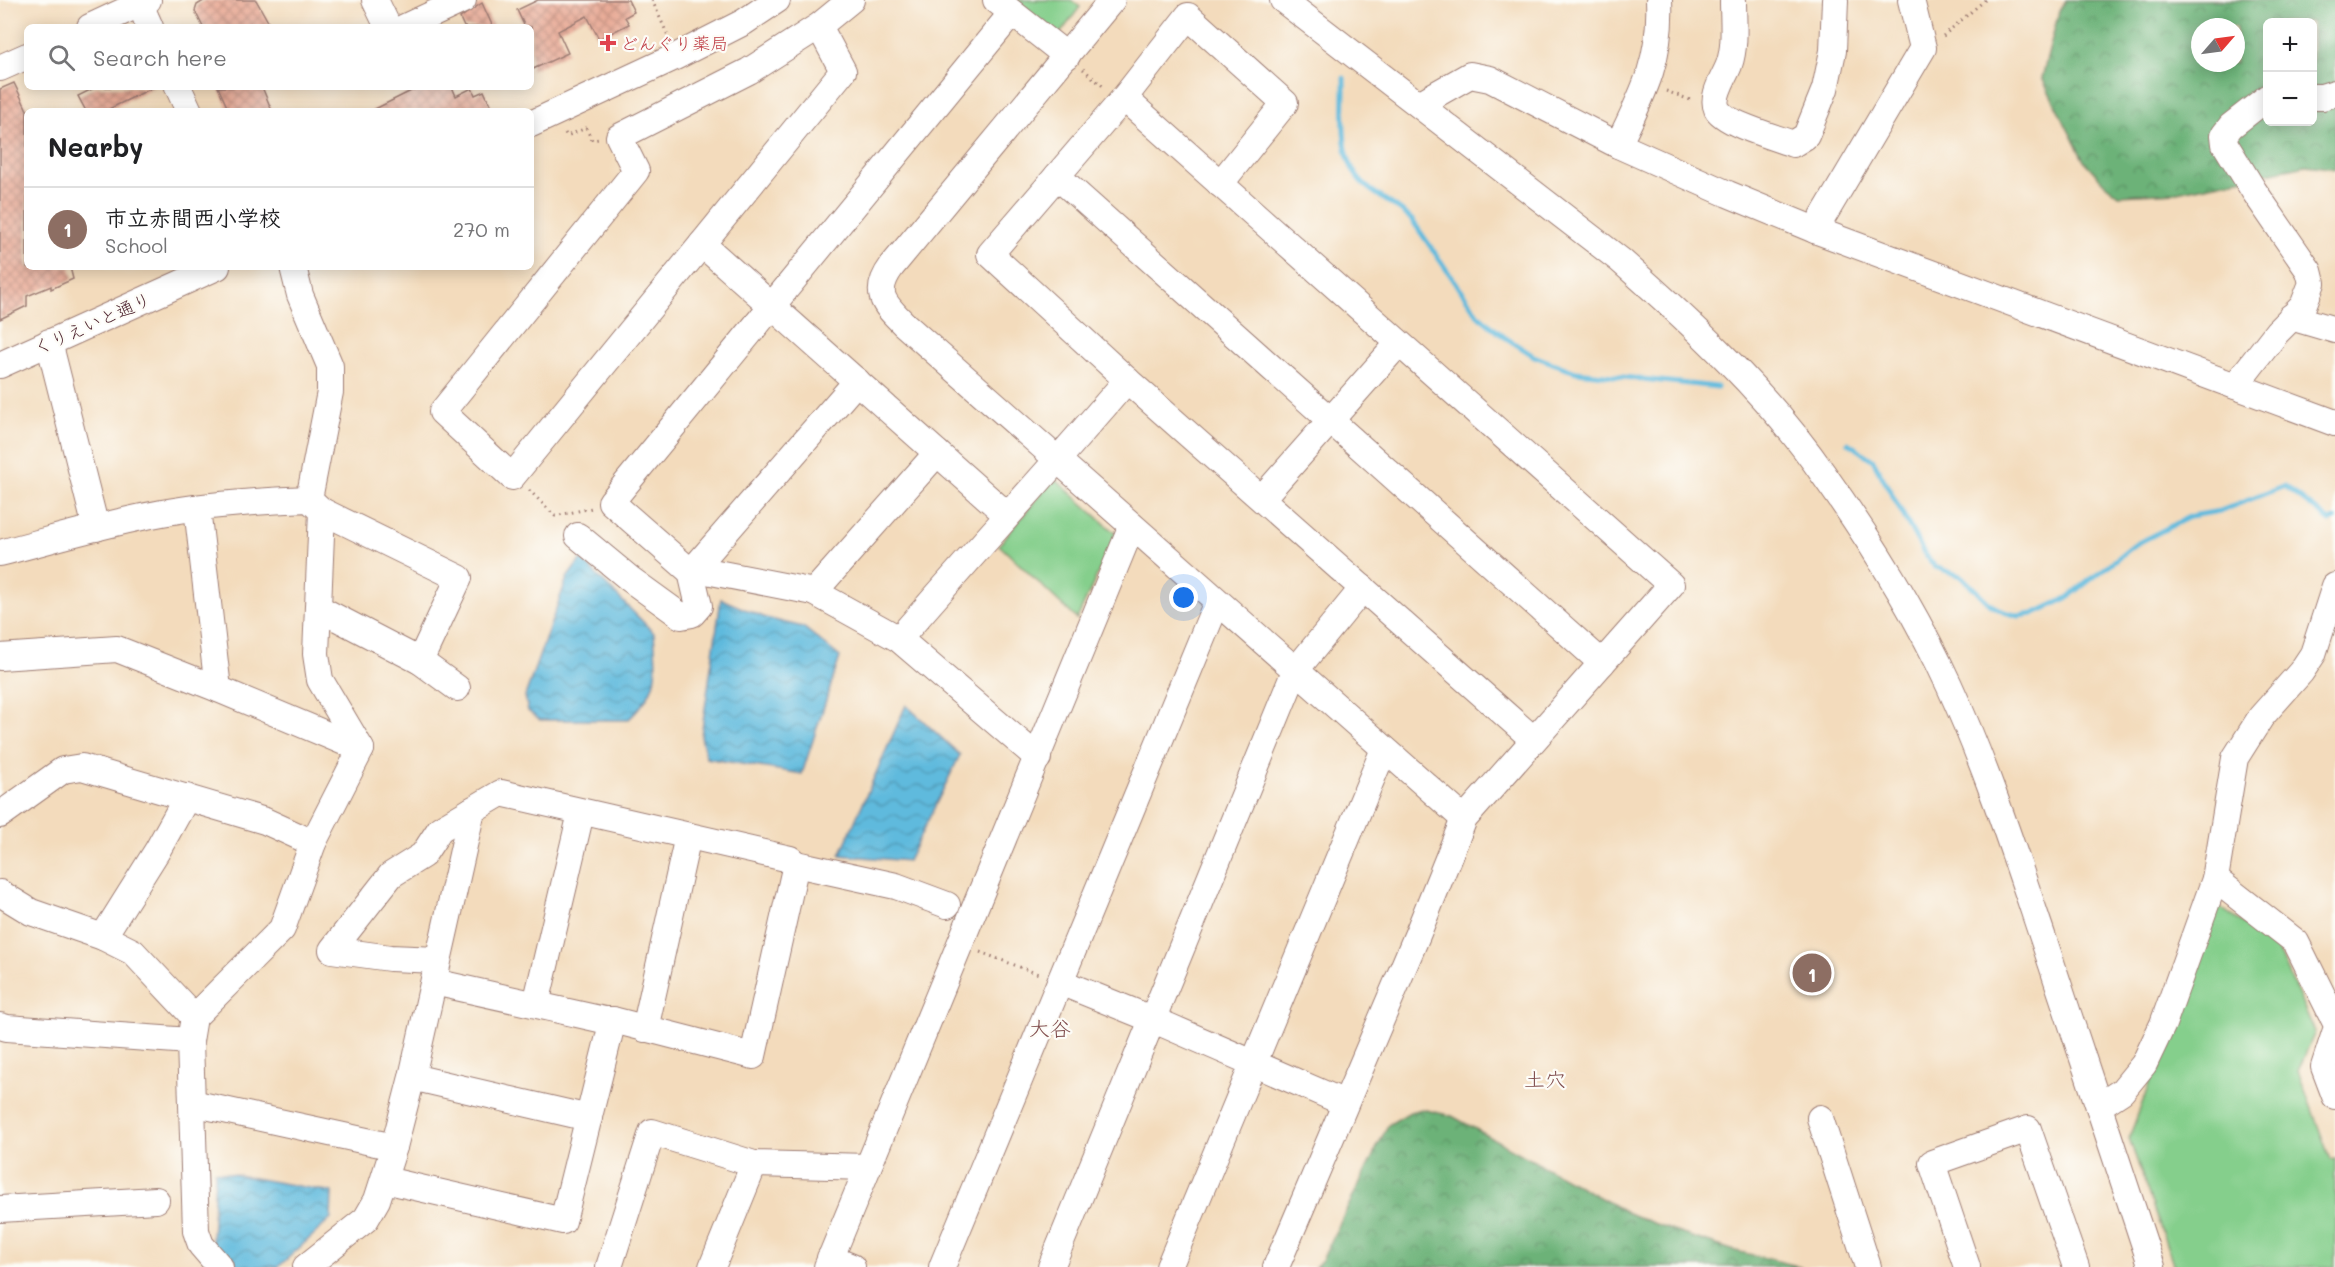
<!DOCTYPE html>
<meta charset="utf-8">
<style>
:root{--surface:#fff;--page:#f6f6f6;--text:#202124;--muted:#757577;--line:#e0e0e0;--accent:#111827}
body{margin:0;font-family:Mali,"Klee One",sans-serif;background:var(--page);color:var(--text)}
.controls{position:absolute;right:18px;top:18px;display:grid;overflow:hidden;border-radius:9px;box-shadow:0 3px 15px #0003}
.controls button{width:54px;height:54px;display:grid;place-items:center;padding:0;border:0;border-bottom:2px solid var(--line);background:var(--surface);color:var(--text);font:30px sans-serif}
.compass{position:absolute;left:2191px;top:18px;width:54px;height:54px;border-radius:50%;background:var(--surface);box-shadow:0 3px 15px #0003;rotate:62deg}
.you{position:absolute;left:1184px;top:598px;width:21px;height:21px;margin:-15px;border:4px solid #fff;border-radius:50%;background:#1a73e8;box-shadow:0 0 0 9px #1a73e833}
.badge{display:grid;place-items:center;width:39px;height:39px;border-radius:50%;background:var(--accent);color:#fff;font-size:20px;font-weight:700}
.pin{position:absolute;translate:-50% -50%;border:3px solid #fff;box-shadow:0 2px 6px #0006}
.list{margin:0;padding:0;list-style:none}
h2{display:flex;justify-content:space-between;align-items:center;height:78px;margin:0;padding:0 24px;font-size:26px}
h2 small{font-size:20px;font-weight:400;color:var(--muted)}
.list li{display:grid;grid-template-columns:39px 1fr auto;gap:18px;align-items:center;box-sizing:border-box;height:84px;padding:0 24px;border-top:2px solid var(--line)}
.list b{display:block;font-size:22px;white-space:nowrap}
.list p{margin:0;font-size:20px;white-space:nowrap;color:var(--muted)}
.list em{font-size:20px;font-style:normal;color:var(--muted)}
.icon{flex:none;width:33px;height:33px;fill:none;stroke:currentColor;stroke-width:2;stroke-linecap:round;stroke-linejoin:round}
.map{position:relative;flex:none;width:2335px;height:1267px;overflow:hidden}
.search{position:absolute;background:var(--surface);box-shadow:0 3px 15px #0003;left:24px;top:24px;width:510px;height:66px;display:flex;align-items:center;gap:15px;box-sizing:border-box;padding:0 21px;border-radius:9px;color:var(--muted);font-size:22px}
.panel{position:absolute;background:var(--surface);box-shadow:0 3px 15px #0003;left:24px;top:108px;width:510px;height:162px;border-radius:9px}
.map>svg:first-child{display:block}
.green{fill:#85cf8c;stroke:#68775c;stroke-width:1.5}
.forest{fill:url(#forest-crowns);stroke:#5b6852;stroke-width:1.5;fill-rule:evenodd}
.water{fill:url(#water-waves);stroke:#546c84;stroke-width:1.5}
.lines{fill:none;stroke-linecap:round;stroke-linejoin:round}
.stream{stroke:#5fbadd;stroke-width:5}
.building{fill:url(#building-cross-hatch)}
.minor-casing{stroke:#9e7d74;stroke-width:28}
.path{stroke:#9e7d74;stroke-width:3;stroke-dasharray:1.5 4.5;stroke-linecap:butt}
.minor{stroke:#fff;stroke-width:26}
.health-dot{fill:#e0444e;stroke:#fdfcf7;stroke-width:2}
.labels{text-anchor:middle;dominant-baseline:central;stroke-width:4.5;stroke-linejoin:round;paint-order:stroke}
.health-label{font-size:18px;fill:#be3a42;stroke:#fdfcf7;text-anchor:start}
.street-label{font-size:18px;fill:#4a1f2b;stroke:#fdfcf7}
.quarter-label{font-size:21px;fill:#814e4e;stroke:#fdfcf7}
</style>
<div class="map">
<svg width="2335" height="1267" viewBox="0 0 2335 1267">
<defs>
<pattern id="forest-crowns" width="20" height="18" patternUnits="userSpaceOnUse" patternTransform="scale(1.5)"><rect width="20" height="18" fill="#6cb278"/><path d="M2 6a3 3 0 1 1 6 0M12 15a3 3 0 1 1 6 0" fill="none" stroke="#5b9063"/></pattern>
<pattern id="water-waves" width="16" height="10" patternUnits="userSpaceOnUse" patternTransform="scale(1.5)"><rect width="16" height="10" fill="#5fbadd"/><path d="M0 5q4-4 8 0t8 0" fill="none" stroke="#5097b3"/></pattern>
<pattern id="building-cross-hatch" width="8" height="8" patternUnits="userSpaceOnUse" patternTransform="scale(1.5)"><rect width="8" height="8" fill="#e7a590"/><path d="M0 0l8 8M0 8l8-8" fill="none" stroke="#bd8676"/></pattern>
</defs>
<rect width="100%" height="100%" fill="#fdfcf7"/>
<filter id="ink" filterUnits="userSpaceOnUse"><feTurbulence type="fractalNoise" baseFrequency=".0167" numOctaves="2"/><feDisplacementMap in="SourceGraphic" scale="12" xChannelSelector="R" yChannelSelector="G"/><feConvolveMatrix kernelMatrix="1 2 1 2 8 2 1 2 1" color-interpolation-filters="sRGB"/></filter>
<filter id="wash" filterUnits="userSpaceOnUse"><feTurbulence type="fractalNoise" baseFrequency=".008" numOctaves="4" result="noise"/><feDisplacementMap in="SourceGraphic" scale="24" xChannelSelector="R" yChannelSelector="G"/><feGaussianBlur stdDeviation="1.35" result="paint"/><feColorMatrix in="noise" values="0 0 0 0 0 0 0 0 0 0 0 0 0 0 0 0 0 1.4 0 .05"/><feComposite in="paint" operator="in"/></filter>
<g filter="url(#wash)">
<rect width="100%" height="100%" fill="#f3dbbc"/>
<g class="green">
<polygon points="1009,0 1071,0 1080,7 1057,38"/>
<polygon points="1054,478 1116,534 1077,619 999,545"/>
<polygon points="2217,905 2278,949 2315,1032 2298,1071 2330,1159 2335,1158 2335,1267 2174,1267 2129,1138"/>
</g>
<g class="forest">
<path d="M 2066,0 L 2335,0 L 2335,169 L 2306,165 L 2177,192 L 2119,195 L 2104,183 L 2084,161 L 2042,78 L 2059,11 ZM 2268,22 L 2312,22 L 2312,122 L 2268,122 ZM 2200,27 L 2236,27 L 2236,63 L 2200,63 Z"/>
<polygon points="1422,1109 1452,1116 1628,1213 1673,1231 1732,1250 1802,1267 1315,1267 1322,1260 1388,1125 1410,1112"/>
</g>
<g class="water">
<path d="M 581,559 L 654,633 C 657,674 660,690 628,720 L 540,720 L 528,711 L 525,696 L 567,578 Z"/>
<polygon points="721,599 766,618 803,627 840,657 802,774 706,758 701,736"/>
<polygon points="906,705 960,755 908,861 840,855"/>
<polygon points="215,1171 332,1192 331,1219 278,1267 239,1267 212,1243"/>
</g>
<g class="lines">
<g class="stream">
<path d="M 1344,78 C 1345,113 1336,162 1367,187 C 1382,199 1399,207 1412,220 L 1478,315 L 1503,336 L 1534,356 L 1576,372 L 1717,387"/>
<polyline points="1848,443 1873,460 1923,551 1935,567 1961,576 1991,605 2004,612 2019,616 2033,614 2067,598 2136,544 2191,516 2220,511 2285,486 2330,521 2335,519"/>
</g>
</g>
<g id="blocks">
<g class="building">
<polygon points="205,0 256,0 271,27 203,27 195,11 197,5"/>
<polygon points="538,0 628,0 634,12 625,17 629,24 599,39 587,16 558,31 568,53 531,70 531,27 525,27 517,10"/>
<polygon points="482,3 493,27 464,27 460,18"/>
<polygon points="14,83 27,110 27,267 70,267 73,279 51,289 51,286 27,296 27,306 0,319 0,89"/>
<polygon points="96,87 154,87 105,111 86,111 78,96"/>
<polygon points="218,87 262,87 272,111 229,111"/>
<polygon points="419,87 452,87 456,96 472,88 475,95 484,91 493,111 371,111"/>
</g>
</g>
</g>
<g filter="url(#ink)">
<use href="#blocks" fill-opacity="0" stroke="#9e7d74" stroke-width="1.5"/>
<g class="lines">
<defs>
<g id="minor">
<polyline points="138,0 150,27"/>
<polyline points="375,0 388,27"/>
<polyline points="996,0 1067,56"/>
<path d="M 1112,0 L 892,266 C 872,293 884,304 904,324 L 1464,819"/>
<path d="M 1283,0 L 1620,260 C 1694,325 1768,394 1824,475 C 1871,541 1915,611 1949,685 C 1987,768 2015,855 2044,941 C 2080,1050 2116,1158 2152,1267"/>
<path d="M 1733,0 C 1733,21 1736,45 1729,65 C 1724,78 1711,96 1717,109 C 1724,123 1777,138 1793,144 L 1806,136 L 1825,89 L 1833,51 L 1835,0"/>
<polyline points="819,26 843,71 512,477 442,412 636,171 619,137 749,71 819,26 851,0"/>
<polyline points="90,27 148,0"/>
<polyline points="405,27 463,0"/>
<polyline points="0,68 27,56"/>
<polyline points="178,87 189,111"/>
<polyline points="2312,97 2322,97 2335,93"/>
<polyline points="1124,98 1671,585 1464,819 1418,933 1276,1267"/>
<polyline points="1419,104 1470,75 1490,79 1618,145 1728,194 1815,230 2335,423"/>
<polyline points="531,124 677,56 744,22 777,0"/>
<path d="M 1618,145 C 1643,94 1662,59 1659,0"/>
<polyline points="1057,176 1602,663"/>
<polyline points="1220,184 1285,103 1188,16 1124,98 990,254 1127,380 1533,739"/>
<polyline points="1815,230 1923,48 1911,0"/>
<polyline points="702,244 1007,515"/>
<polyline points="293,267 300,295 330,366 330,392 309,499"/>
<polyline points="2291,317 2335,330"/>
<polyline points="49,342 96,528"/>
<polyline points="0,365 217,267"/>
<polyline points="2235,386 2277,332 2303,306 2312,283 2309,271 2254,191 2225,144 2224,135 2231,126 2268,97"/>
<polyline points="937,453 814,592 899,639 1038,758"/>
<polyline points="1262,498 1398,344"/>
<polyline points="197,508 218,689 361,749"/>
<polyline points="322,511 459,578 420,661"/>
<polyline points="578,536 630,579 681,616 692,614 699,606 691,572 611,502 1012,13"/>
<path d="M 0,553 C 54,539 107,523 162,513 C 210,504 260,501 309,499 L 322,511 L 316,654 L 320,680 L 361,749 L 313,843 L 282,929 L 194,1017 L 190,1041 L 196,1231 L 201,1245 L 220,1267"/>
<polyline points="696,569 814,592"/>
<polyline points="691,572 857,381"/>
<polyline points="318,608 420,661 457,688"/>
<path d="M 899,639 C 974,552 1052,468 1127,380"/>
<polyline points="0,657 117,649 218,689"/>
<polyline points="0,815 63,770 82,767 265,821 313,843"/>
<polyline points="796,864 896,886 947,905"/>
<polyline points="2215,879 2296,942 2335,1021"/>
<polyline points="0,893 31,912 103,937 133,952 194,1017"/>
<polyline points="103,937 157,851 187,797"/>
<polyline points="434,982 604,1020 613,1020 753,1056 796,864 790,859 501,793 440,829 423,855 391,875 332,950 390,958 438,960"/>
<polyline points="1060,982 1154,1020 1345,1103"/>
<polyline points="536,1004 581,813"/>
<polyline points="0,1026 7,1028 190,1041"/>
<polyline points="645,1029 688,836"/>
<polyline points="2335,1033 2324,1067 2335,1096"/>
<polyline points="412,1077 589,1118"/>
<polyline points="192,1103 394,1147"/>
<polyline points="2099,1106 2122,1091 2144,1064 2163,1024 2215,879 2235,758 2261,717 2301,672 2313,654 2335,586"/>
<polyline points="1820,1118 1868,1267"/>
<polyline points="385,1180 563,1221 613,1020"/>
<polyline points="0,1209 156,1200"/>
<polyline points="830,1258 852,1267"/>
<polyline points="306,1267 366,1219 377,1200 394,1147 412,1077 472,810"/>
<polyline points="609,1267 652,1132 754,1164 868,1167"/>
<polyline points="712,1267 754,1164"/>
<polyline points="827,1267 1132,526"/>
<polyline points="942,1267 1217,602"/>
<polyline points="1051,1267 1295,671 1363,588"/>
<polyline points="1169,1267 1384,749"/>
<polyline points="1967,1267 1932,1163 2028,1129 2076,1267"/>
</g>
</defs>
<use href="#minor" class="minor-casing"/>
<g class="path">
<polyline points="652,0 669,38"/>
<polyline points="1943,36 1985,0"/>
<polyline points="1083,69 1105,88"/>
<polyline points="1666,91 1693,101"/>
<polyline points="565,133 567,136 586,128 592,140 599,139"/>
<polyline points="529,490 555,516 592,508"/>
<polyline points="980,952 1041,975"/>
</g>
<use href="#minor" class="minor"/>
</g>
</g>
<path class="health-dot" d="M605 34h6v6h6v6h-6v6h-6v-6h-6v-6h6z"/>
<g class="labels">
<g class="health-label">
<text x="620" y="43">どんぐり薬局</text>
</g>
<g class="street-label">
<text transform="translate(92 323) rotate(-24)">くりえいと通り</text>
</g>
<g class="quarter-label">
<text x="1050" y="1027">大谷</text>
<text x="1545" y="1078">土穴</text>
</g>
</g>
</svg>
<div class="controls">
<button>+</button>
<button>−</button>
</div>
<svg class="compass" viewBox="-18 -18 36 36"><path d="M0-13l5 13h-10z" fill="#e53935"/><path d="M0 13l5-13h-10z" fill="#757577"/></svg>
<div class="you"></div>
<div class="pin badge" style="left:1812px;top:973px;background:#8d6e63">1</div>
<div class="search"><svg class="icon" aria-label="search" viewBox="0 0 24 24"><circle cx="10" cy="10" r="6"/><path d="M15 15l6 6"/></svg>Search here</div>
<section class="panel">
<h2>Nearby<small></small></h2>
<ul class="list">
<li><span class="badge" style="background:#8d6e63">1</span><div><b>市立赤間西小学校</b><p>School</p></div><em>270 m</em></li>
</ul>
</section>
</div>
